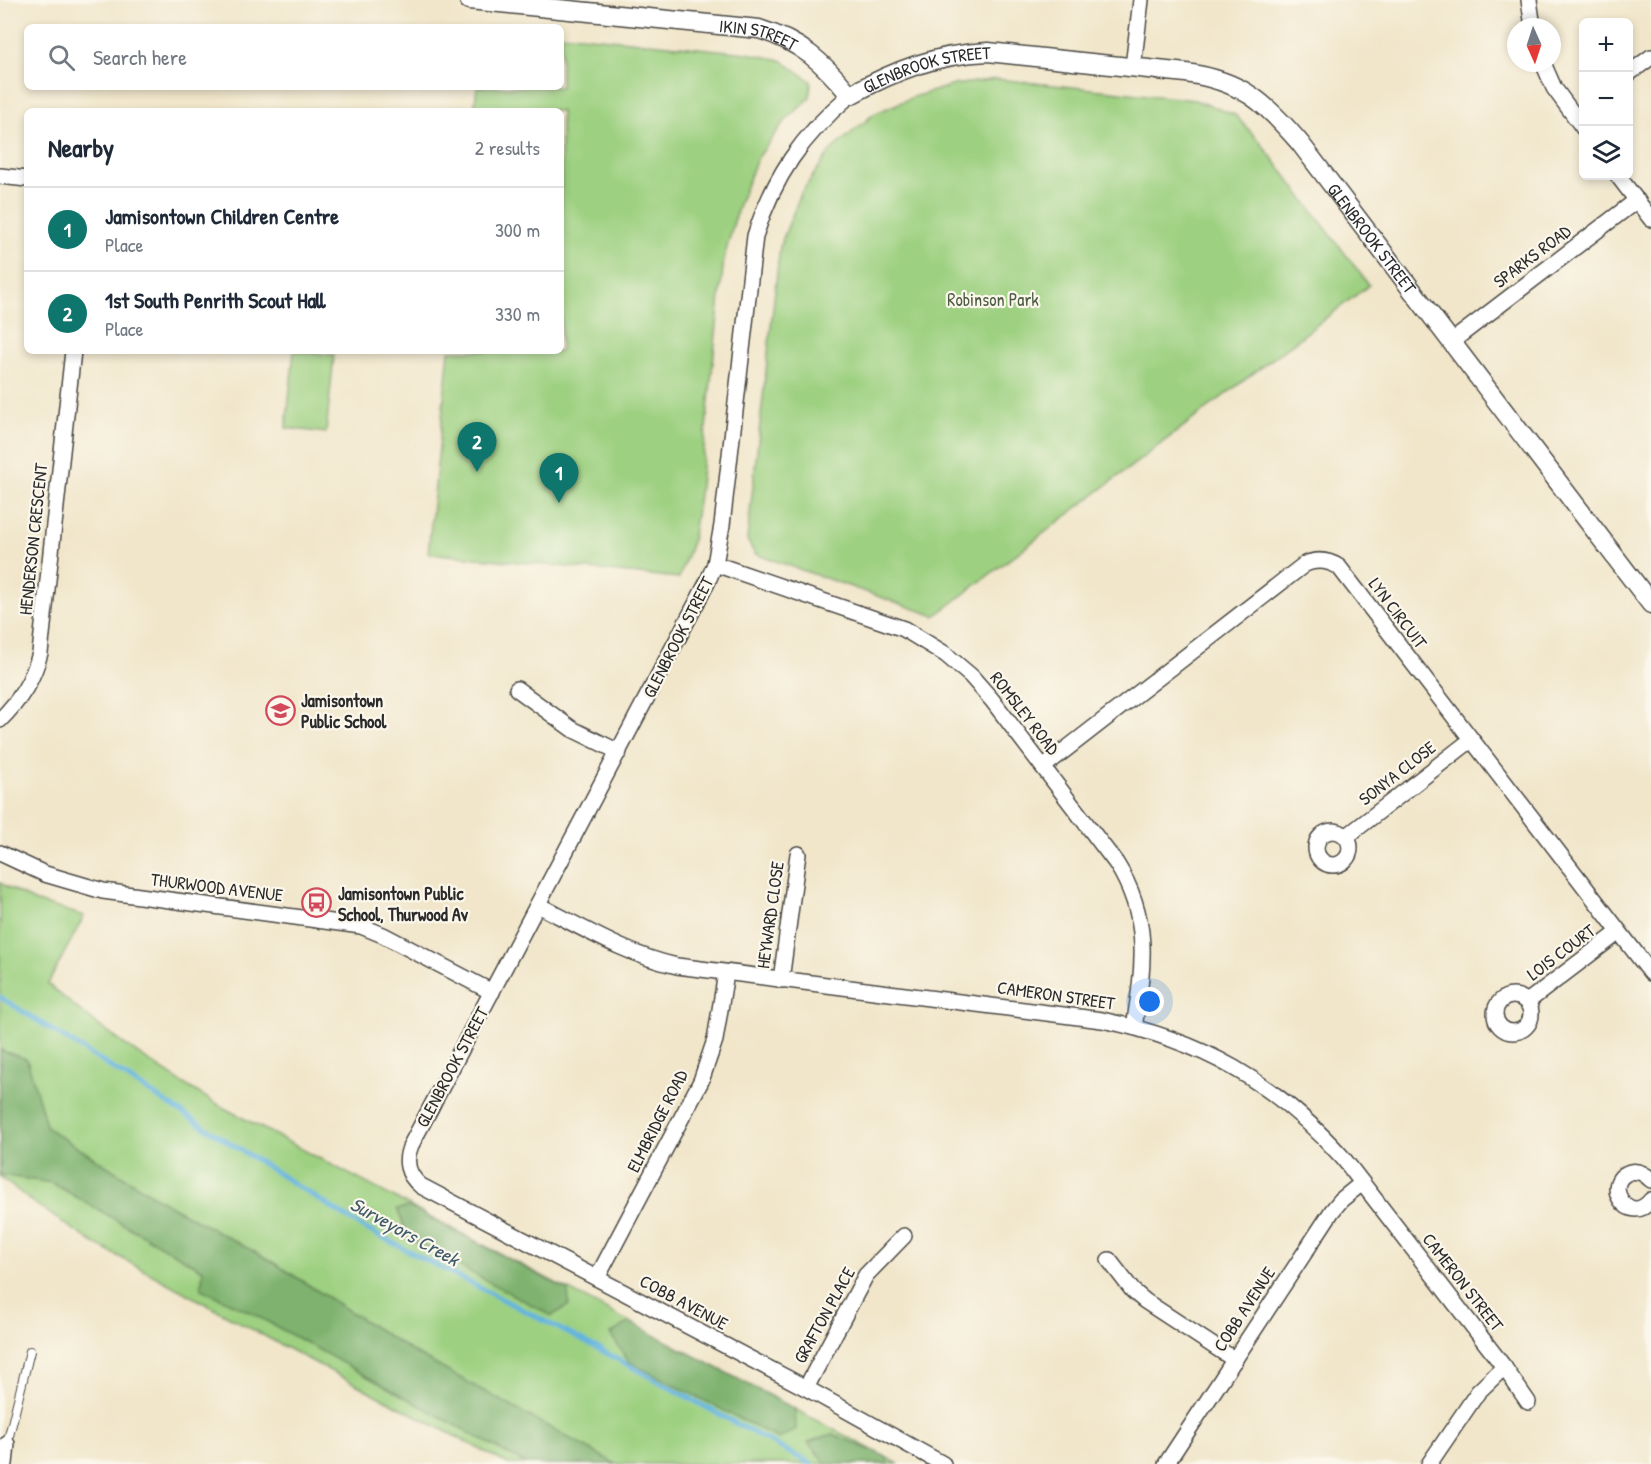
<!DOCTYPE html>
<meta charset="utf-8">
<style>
:root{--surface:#fff;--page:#f6f6f7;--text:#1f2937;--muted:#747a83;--line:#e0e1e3;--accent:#0f766e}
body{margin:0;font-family:"Patrick Hand",sans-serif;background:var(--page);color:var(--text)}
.controls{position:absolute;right:18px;top:18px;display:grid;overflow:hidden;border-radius:9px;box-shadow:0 3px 9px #0003}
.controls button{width:54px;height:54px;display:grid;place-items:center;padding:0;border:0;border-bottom:2px solid var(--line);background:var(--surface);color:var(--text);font:30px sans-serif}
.compass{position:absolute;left:1507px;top:18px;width:54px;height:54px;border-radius:50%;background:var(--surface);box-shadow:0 3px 9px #0003;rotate:177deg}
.you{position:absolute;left:1150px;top:1002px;width:21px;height:21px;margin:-15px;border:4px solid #fff;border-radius:50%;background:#1a73e8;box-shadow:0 0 0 9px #1a73e833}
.badge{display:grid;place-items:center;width:39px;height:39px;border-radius:50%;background:var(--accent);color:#fff;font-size:20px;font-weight:700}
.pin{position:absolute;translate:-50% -50px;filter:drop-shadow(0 2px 3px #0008)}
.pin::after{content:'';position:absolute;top:32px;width:21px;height:18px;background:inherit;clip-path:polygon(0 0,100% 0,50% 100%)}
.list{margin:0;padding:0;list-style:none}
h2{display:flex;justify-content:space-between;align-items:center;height:78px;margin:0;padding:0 24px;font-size:26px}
h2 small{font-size:20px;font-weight:400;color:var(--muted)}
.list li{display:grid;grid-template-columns:39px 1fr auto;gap:18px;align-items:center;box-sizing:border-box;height:84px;padding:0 24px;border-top:2px solid var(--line)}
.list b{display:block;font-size:22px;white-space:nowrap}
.list p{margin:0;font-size:20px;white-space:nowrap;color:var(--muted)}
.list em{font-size:20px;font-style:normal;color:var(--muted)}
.icon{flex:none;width:33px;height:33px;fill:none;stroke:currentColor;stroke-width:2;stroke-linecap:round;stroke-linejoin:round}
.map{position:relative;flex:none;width:1651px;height:1464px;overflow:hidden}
.search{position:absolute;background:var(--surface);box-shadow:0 3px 9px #0003;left:24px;top:24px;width:540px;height:66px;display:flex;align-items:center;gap:15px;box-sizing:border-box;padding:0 21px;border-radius:9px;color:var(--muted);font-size:22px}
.panel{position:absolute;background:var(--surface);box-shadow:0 3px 9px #0003;left:24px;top:108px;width:540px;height:246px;border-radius:9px}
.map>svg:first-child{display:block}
.green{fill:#9dd080;stroke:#647e56;stroke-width:1.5}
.forest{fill:#7eb26e;stroke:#546e4c;stroke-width:1.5}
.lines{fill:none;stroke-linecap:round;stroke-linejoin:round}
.stream{stroke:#64b4df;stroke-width:5}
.service-casing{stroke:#494743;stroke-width:10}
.minor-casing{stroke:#494743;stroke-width:18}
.tertiary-casing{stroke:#494743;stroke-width:21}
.service{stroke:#fff;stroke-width:8}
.minor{stroke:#fff;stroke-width:15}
.tertiary{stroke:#fff;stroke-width:18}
.labels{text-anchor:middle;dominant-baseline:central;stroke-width:4.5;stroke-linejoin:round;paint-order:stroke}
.street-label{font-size:18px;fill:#2b2b2b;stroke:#fbf7ec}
.park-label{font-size:18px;fill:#4d5d44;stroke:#fbf7ec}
.poi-label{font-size:18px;font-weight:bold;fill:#2b2b2b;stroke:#fbf7ec;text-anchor:start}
.water-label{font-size:20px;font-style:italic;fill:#3f5b6a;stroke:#fbf7ec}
</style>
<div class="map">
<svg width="1651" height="1464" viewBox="0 0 1651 1464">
<rect width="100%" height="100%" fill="#fbf7ec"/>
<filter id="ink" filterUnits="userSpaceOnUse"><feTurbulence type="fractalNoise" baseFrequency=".0167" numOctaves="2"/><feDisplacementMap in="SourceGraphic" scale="12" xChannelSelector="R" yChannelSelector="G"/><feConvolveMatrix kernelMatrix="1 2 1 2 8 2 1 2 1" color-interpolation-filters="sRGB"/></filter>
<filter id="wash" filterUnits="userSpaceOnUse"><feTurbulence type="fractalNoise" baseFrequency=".008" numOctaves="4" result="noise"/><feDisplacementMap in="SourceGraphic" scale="24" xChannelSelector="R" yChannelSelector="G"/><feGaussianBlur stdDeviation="1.35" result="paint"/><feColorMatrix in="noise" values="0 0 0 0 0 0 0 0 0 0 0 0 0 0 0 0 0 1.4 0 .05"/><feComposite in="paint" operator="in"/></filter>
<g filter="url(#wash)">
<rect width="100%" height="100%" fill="#f1e6ca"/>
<g class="green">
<polygon points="561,34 747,53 781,60 811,81 810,98 783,123 757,159 739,204 724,258 699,495 692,542 679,578 428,553 449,351 561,351 561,111 474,111 477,87 561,87"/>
<polygon points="996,79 1195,100 1235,115 1260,142 1369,285 935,616 755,554 747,540 780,246 801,193 830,151 874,114 913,97 954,85"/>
<polygon points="294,351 334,355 326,433 286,428"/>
<path d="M 0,883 L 34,901 L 84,916 L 48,984 C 104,1033 161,1072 226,1109 L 899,1464 L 508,1464 L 283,1346 L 92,1242 L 34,1203 L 0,1177 Z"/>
</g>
<g class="forest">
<polygon points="0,1050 27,1059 47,1128 162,1201 271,1261 413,1352 616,1464 526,1464 250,1312 201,1289 203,1270 52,1183 0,1175"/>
<polygon points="409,1207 568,1290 569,1305 552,1316 409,1239 397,1209"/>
<polygon points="630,1322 795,1409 796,1429 779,1439 629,1362 610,1334"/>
<polygon points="832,1434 885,1456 889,1464 826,1464 808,1442"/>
</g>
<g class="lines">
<polyline class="stream" points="0,997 362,1227 595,1347 811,1464"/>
</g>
</g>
<g filter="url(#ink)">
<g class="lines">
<defs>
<polyline id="service" points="5,1444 7,1444 30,1351"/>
<g id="minor">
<polyline points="1529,0 1533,27"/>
<polyline points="1543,63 1554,88 1584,129"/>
<polyline points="1133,67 1141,0"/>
<polyline points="1628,74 1651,57"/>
<path d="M 850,95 C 802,136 774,176 755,236 L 722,525 L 715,564 L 707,583 L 411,1145 C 404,1161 407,1175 421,1186 L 806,1388 L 943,1464"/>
<polyline points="0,176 27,179"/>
<polyline points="1618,176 1651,219"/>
<polyline points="1451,342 1637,200"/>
<path d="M 715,564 L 904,629 L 945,654 L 971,676 L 992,700 L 1116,863 C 1151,918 1144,966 1134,1027"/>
<polyline points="517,689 572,729 619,752"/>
<path d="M 0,720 C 20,700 33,680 40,653 L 73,351"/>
<path d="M 1043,767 L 1305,564 C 1317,559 1328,560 1339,567 L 1651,973"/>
<circle cx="1333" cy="848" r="17"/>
<polyline points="1346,837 1471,740"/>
<polyline points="0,853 45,874 103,891 361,926 383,935 492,992"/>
<path d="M 538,905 C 583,928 627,955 677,966 L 1102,1020 C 1201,1040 1275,1082 1343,1158 L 1504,1367 L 1528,1402"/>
<polyline points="781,980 798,854"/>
<circle cx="1513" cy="1014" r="18"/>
<polyline points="1527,1002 1619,932"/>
<path d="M 1651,1180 C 1645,1174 1639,1170 1630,1172 C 1600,1182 1629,1228 1651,1200"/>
<polyline points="1109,1260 1133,1291 1145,1301 1235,1360"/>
<polyline points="597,1278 701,1081 715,1040 726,973"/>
<polyline points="806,1388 866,1275 904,1236"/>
<polyline points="5,1464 7,1444"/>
<polyline points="1166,1464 1332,1211 1341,1200 1362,1183"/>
<polyline points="1429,1464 1478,1392 1504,1367"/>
</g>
<g id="tertiary">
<path id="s1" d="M 469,0 L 759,29 C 801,42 823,62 850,95 C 894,71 936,54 988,52 L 1186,73 C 1242,81 1265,102 1300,143 L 1651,604"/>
</g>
</defs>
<use href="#service" class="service-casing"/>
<use href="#minor" class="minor-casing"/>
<use href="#tertiary" class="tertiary-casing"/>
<use href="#service" class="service"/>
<use href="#minor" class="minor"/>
<use href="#tertiary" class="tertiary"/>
</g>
</g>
<defs>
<symbol id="school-ring" viewBox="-11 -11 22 22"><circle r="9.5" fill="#fbf7ec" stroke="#d1495b" stroke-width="1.5"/><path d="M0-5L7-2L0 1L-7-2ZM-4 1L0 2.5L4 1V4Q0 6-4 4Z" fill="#d1495b"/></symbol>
<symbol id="bus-ring" viewBox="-11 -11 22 22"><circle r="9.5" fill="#fbf7ec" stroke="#d1495b" stroke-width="1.5"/><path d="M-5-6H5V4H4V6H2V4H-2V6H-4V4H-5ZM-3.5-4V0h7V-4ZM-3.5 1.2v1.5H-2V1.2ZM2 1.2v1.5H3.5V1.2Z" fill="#d1495b"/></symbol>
</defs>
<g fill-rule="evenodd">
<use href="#school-ring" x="264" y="694" width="33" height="33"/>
<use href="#bus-ring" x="300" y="886" width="33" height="33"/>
</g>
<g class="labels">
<g class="street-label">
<text stroke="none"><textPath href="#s1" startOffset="292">IKIN STREET</textPath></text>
<text stroke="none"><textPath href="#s1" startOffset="488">GLENBROOK STREET</textPath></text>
<text stroke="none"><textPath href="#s1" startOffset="1008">GLENBROOK STREET</textPath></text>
<text transform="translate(1532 256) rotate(-37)">SPARKS ROAD</text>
<text transform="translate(33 539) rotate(-84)">HENDERSON CRESCENT</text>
<text transform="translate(1398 613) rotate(53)">LYN CIRCUIT</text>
<text transform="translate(678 637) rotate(-63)">GLENBROOK STREET</text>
<text transform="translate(1025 713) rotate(52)">ROMSLEY ROAD</text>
<text transform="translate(1397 773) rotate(-38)">SONYA CLOSE</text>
<text transform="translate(217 887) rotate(7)">THURWOOD AVENUE</text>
<text transform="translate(770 915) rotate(-82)">HEYWARD CLOSE</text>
<text transform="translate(1561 952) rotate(-37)">LOIS COURT</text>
<text transform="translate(1056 995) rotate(8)">CAMERON STREET</text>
<text transform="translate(452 1067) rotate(-62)">GLENBROOK STREET</text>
<text transform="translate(657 1121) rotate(-63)">ELMBRIDGE ROAD</text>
<text transform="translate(1463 1282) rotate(52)">CAMERON STREET</text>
<text transform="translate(684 1302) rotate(28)">COBB AVENUE</text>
<text transform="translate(1244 1309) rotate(-57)">COBB AVENUE</text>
<text transform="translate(824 1315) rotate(-61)">GRAFTON PLACE</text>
</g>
<g class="park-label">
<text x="993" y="299">Robinson Park</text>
</g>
<g class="poi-label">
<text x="301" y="700">Jamisontown<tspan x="301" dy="21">Public School</tspan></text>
<text x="338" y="893">Jamisontown Public<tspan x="338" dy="21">School, Thurwood Av</tspan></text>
</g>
<g class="water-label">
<text transform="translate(405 1231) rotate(29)">Surveyors Creek</text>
</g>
</g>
</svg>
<div class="controls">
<button>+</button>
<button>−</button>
<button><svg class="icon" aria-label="layers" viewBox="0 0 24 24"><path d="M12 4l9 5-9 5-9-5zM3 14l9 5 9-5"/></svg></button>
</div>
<svg class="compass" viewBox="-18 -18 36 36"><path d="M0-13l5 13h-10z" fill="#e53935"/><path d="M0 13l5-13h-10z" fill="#747a83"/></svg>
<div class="you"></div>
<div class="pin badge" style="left:559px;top:503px">1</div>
<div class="pin badge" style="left:477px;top:472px">2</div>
<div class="search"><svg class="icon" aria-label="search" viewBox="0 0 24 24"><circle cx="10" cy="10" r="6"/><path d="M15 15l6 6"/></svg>Search here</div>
<section class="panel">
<h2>Nearby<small>2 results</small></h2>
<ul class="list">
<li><span class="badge">1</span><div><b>Jamisontown Children Centre</b><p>Place</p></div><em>300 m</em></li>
<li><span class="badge">2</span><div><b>1st South Penrith Scout Hall</b><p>Place</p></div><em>330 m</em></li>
</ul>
</section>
</div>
